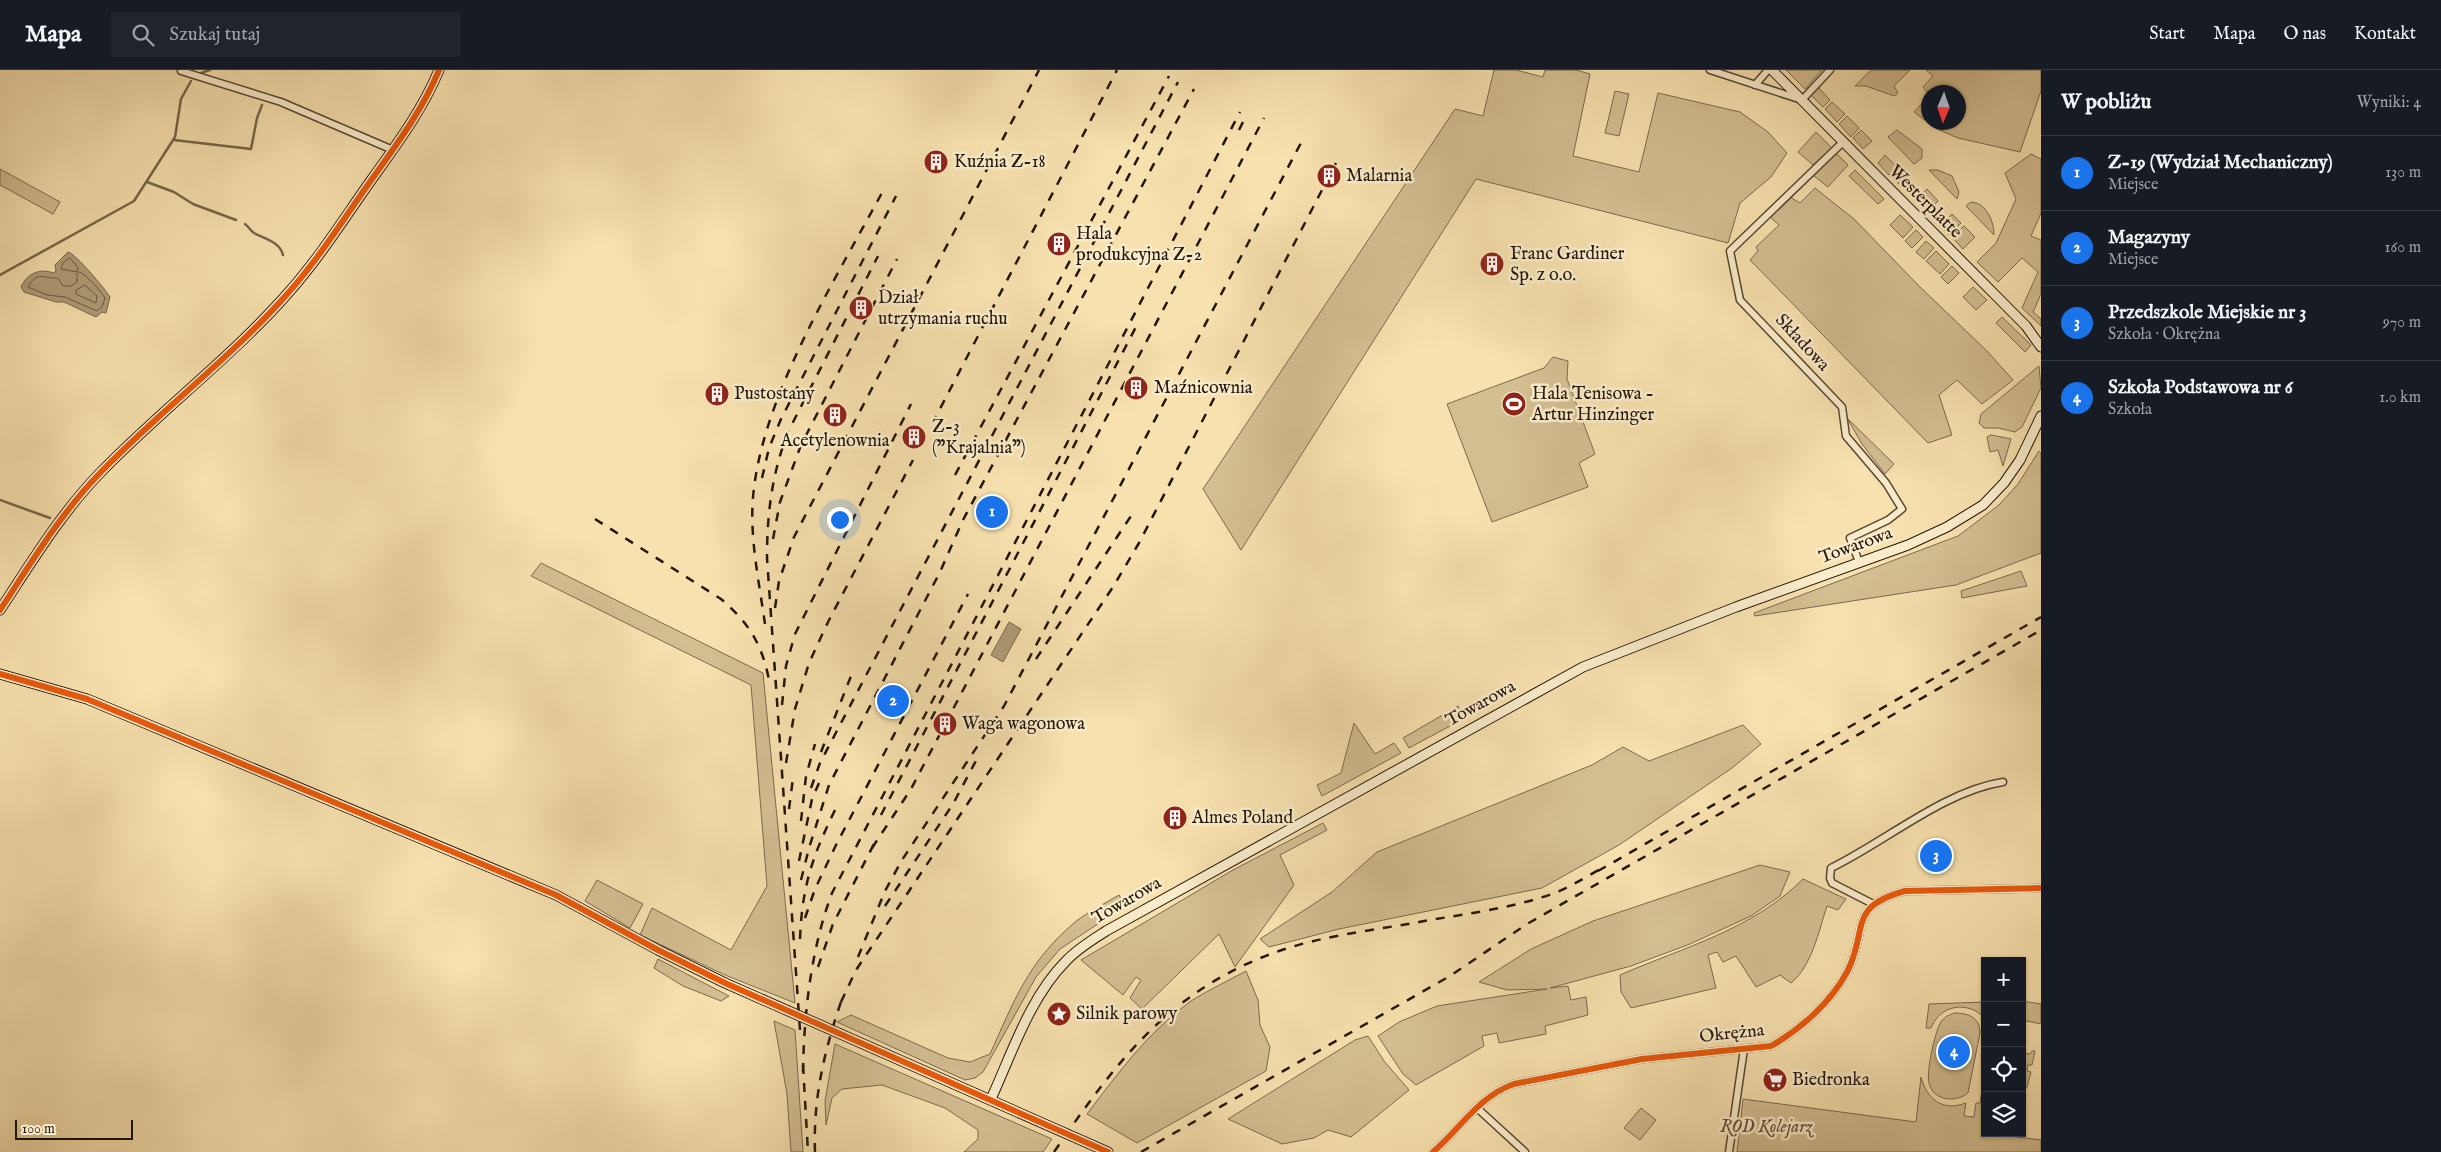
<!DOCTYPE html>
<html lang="pl">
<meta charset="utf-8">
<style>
:root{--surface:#171b24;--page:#20242c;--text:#f1f3f6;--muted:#9ea1a6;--line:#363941;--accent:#1a73e8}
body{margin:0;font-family:"IM FELL English",serif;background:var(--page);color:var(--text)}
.controls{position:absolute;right:15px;bottom:15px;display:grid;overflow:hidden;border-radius:0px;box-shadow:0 1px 4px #0004}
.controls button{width:45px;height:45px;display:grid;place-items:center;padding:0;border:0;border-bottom:1px solid var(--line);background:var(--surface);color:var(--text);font:25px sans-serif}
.compass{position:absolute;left:1921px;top:15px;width:45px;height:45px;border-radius:50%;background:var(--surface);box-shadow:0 1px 4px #0004;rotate:182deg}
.scale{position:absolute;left:15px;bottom:12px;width:118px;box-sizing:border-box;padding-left:5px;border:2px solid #22150c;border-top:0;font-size:14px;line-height:18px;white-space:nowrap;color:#22150c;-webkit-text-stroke:4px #faecca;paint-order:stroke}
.you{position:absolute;left:839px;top:449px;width:18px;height:18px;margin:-12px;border:4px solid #fff;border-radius:50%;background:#1a73e8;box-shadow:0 0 0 8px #1a73e833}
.badge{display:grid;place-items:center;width:32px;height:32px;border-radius:50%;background:var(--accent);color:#fff;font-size:16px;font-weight:700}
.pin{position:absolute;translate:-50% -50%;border:2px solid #fff;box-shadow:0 1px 5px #0006}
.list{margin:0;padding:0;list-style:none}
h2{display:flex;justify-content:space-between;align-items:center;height:65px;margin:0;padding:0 20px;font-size:21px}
h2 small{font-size:16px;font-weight:400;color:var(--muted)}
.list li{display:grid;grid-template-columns:32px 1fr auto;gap:15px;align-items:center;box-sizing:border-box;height:75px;padding:0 20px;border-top:1px solid var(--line)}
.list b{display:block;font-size:19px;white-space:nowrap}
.list p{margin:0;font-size:16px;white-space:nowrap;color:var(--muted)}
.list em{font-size:16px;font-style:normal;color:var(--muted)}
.icon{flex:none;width:28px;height:28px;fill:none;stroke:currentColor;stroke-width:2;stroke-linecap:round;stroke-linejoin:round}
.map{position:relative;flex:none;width:2041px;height:1082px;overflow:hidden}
header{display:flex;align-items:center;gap:30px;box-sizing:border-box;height:70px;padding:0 25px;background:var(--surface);border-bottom:1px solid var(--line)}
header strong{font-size:24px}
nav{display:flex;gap:28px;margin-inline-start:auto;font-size:18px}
.search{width:350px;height:45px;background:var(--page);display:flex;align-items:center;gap:12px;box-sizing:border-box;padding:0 18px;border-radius:0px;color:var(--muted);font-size:19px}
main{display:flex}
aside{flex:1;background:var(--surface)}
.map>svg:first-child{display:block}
.green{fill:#d3be92;stroke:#7a6a4f}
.water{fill:#af9c77;stroke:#77664c}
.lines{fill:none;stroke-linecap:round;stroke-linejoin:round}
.shore{stroke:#685842;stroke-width:1}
.stream{stroke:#77664c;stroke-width:2.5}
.street-casing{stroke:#574834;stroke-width:9}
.secondary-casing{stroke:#22150c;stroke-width:11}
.street{stroke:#faecca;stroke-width:6}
.secondary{stroke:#faecca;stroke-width:9}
.rail{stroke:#22150c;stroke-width:2.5;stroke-dasharray:9 9;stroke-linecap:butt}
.cycleway-casing{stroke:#faecca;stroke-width:9}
.cycleway{stroke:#e8590c;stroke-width:6}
.labels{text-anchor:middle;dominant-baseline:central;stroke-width:5;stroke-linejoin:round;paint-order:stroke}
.poi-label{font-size:18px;fill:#22150c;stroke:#faecca;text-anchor:start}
.street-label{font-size:18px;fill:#22150c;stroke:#faecca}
.park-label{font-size:18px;font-style:italic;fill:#60503b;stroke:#faecca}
</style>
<header>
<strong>Mapa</strong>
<div class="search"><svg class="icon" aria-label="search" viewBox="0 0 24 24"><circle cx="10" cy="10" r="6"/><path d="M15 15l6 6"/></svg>Szukaj tutaj</div>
<nav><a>Start</a><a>Mapa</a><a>O nas</a><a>Kontakt</a></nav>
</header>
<main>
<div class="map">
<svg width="2041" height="1082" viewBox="0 0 2041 1082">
<rect width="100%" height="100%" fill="#f7e1ae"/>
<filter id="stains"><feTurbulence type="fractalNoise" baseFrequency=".004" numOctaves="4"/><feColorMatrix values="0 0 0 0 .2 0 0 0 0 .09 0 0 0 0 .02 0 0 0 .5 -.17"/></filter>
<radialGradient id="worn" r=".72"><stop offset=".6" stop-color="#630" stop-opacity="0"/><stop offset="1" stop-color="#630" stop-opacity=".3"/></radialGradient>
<g class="green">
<polygon points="1494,0 1516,0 1543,7 1545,0 1576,0 1590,4 1573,86 1639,102 1658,23 1740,42 1768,62 1787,83 1771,107 1740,133 1728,173 1476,109 1241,480 1203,419 1455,39 1483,46"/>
<polygon points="1786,0 1822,0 1805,19"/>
<polygon points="1871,0 1910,0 1894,16 1898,23 1894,26 1866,16 1855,16"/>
<polygon points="1926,0 2041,0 2041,21 2020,82 1958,68 1937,59 1914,42 1928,27 1928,52 1958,52 1958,22 1928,23 1923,17 1933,6"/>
<polygon points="1817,16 1830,30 1823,37 1810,24"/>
<polygon points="1615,21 1629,24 1619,66 1605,63"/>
<polygon points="1832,32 1845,44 1837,52 1825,39"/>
<polygon points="1847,46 1859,58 1851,67 1839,54"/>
<polygon points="1861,60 1872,71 1863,79 1853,68"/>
<polygon points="1897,60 1922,79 1922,88 1914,94 1888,67"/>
<polygon points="1816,62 1832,78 1813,95 1798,82"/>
<polygon points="1836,83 1848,95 1828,117 1813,105"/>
<polygon points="2031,84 2041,89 2041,143 2031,166 2041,170 2041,224 2033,242 2041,249 2041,256 2022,238 2038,202 2022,188 1998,212 1977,192 1996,173 2016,129 2005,103"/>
<polygon points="1885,85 1897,97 1889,105 1878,93"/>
<polygon points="0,99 60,132 53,144 0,115"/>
<polygon points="1898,99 1910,111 1903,118 1891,106"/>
<polygon points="1855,100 1884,129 1878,134 1849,106"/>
<polygon points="1929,100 1938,100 1952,106 1959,122 1957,129"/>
<polygon points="1815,118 1854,149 1920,217 1987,281 2013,310 1982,334 1957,310 1939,325 1952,365 1928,373 1750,190 1758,181 1756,177 1779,155 1770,147 1790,127 1800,133"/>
<polygon points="1927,119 1938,131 1927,142 1916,131"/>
<path d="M 1971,132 C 1987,133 1994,152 1994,165 L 1966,136 Z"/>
<polygon points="1952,144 1961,153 1949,165 1940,156"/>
<polygon points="1900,145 1913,157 1903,168 1890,155"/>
<polygon points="1964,156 1975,167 1963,179 1952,167"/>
<polygon points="1916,160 1923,167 1912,178 1905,171"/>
<polygon points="1926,171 1934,178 1924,189 1916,182"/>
<polygon points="1936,181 1949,194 1940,204 1926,191"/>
<polygon points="1952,196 1959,203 1948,214 1941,207"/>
<polygon points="1973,217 1987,230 1976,240 1963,227"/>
<polygon points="2002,247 2031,275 2025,282 1996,253"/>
<polygon points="1553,287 1568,291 1567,309 1595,384 1579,393 1588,417 1492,452 1447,334 1544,298"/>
<polygon points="2039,296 2041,318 2022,357 2015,362 1998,358 1984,358 1979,353 1981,344"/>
<polygon points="1847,348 1894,394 1885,404 1862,374"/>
<polygon points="1991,365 2011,369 2003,396 1998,380 1990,382 1987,367"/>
<polygon points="2039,381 2041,383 2041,483 1956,515 1755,546 1754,543 1958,466 1999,435 2018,414"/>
<polygon points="541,493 763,603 795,933 725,905 640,865 652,838 731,880 767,816 751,615 531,506"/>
<polygon points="2021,501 2027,516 1962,528 1961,521"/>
<polygon points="1458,636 1465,648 1409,678 1403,668"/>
<polygon points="1354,653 1375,684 1394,673 1401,683 1322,726 1317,715 1341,703"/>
<polygon points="1743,655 1761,674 1732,698 1619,775 1542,818 1339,859 1269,877 1260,869 1332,822 1377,782 1592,695 1623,677 1649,691"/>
<polygon points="1323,753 1327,760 1280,785 1294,815 1235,897 1219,864 1142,939 1130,928 1141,910 1136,907 1123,925 1081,890 1233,800"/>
<polygon points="1760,795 1790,802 1780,826 1751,846 1690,874 1631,896 1550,918 1568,916 1571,930 1586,927 1588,945 1545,956 1546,964 1499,973 1497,963 1482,966 1484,976 1416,1015 1403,1004 1378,966 1399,952 1437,936 1547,919 1507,920 1479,912 1531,879 1593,851"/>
<path d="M 1803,809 L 1846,829 L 1838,840 L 1827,836 C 1819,860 1812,896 1791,913 L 1780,905 L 1756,917 L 1736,886 L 1723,892 L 1717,882 L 1708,885 L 1716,918 L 1631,938 L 1621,922 L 1620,905 C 1684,877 1752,860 1803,809 Z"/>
<polygon points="597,810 643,834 630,858 585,831"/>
<path d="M 1119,825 L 1125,836 L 1060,879 L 1036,907 L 983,1002 L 975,1008 L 965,1010 L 837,952 L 851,945 L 948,988 L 970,992 L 990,984 C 1014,931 1028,892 1074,853 C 1087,842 1104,834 1119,825 Z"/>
<polygon points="658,889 729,926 721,931 683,916 654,898"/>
<path d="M 1246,901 L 1258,930 L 1260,955 L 1270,977 L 1266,1001 L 1137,1073 L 1087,1044 C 1118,1003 1149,961 1191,931 C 1208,920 1228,911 1246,901 Z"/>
<polygon points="2022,931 2041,934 2041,954 2022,950"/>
<path d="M 1985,932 L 1985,948 C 1967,930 1940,935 1931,958 L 1926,958 L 1929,934 Z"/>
<path d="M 1954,943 C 1968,943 1980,947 1980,963 L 1968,1023 C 1956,1033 1933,1031 1929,1013 C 1926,1002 1935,961 1941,952 C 1944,947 1949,945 1954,943 Z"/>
<polygon points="774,951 795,960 803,1082 791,1082 787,1024"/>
<polygon points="1368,966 1384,991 1409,1020 1351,1067 1328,1060 1314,1068 1282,1074 1228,1049 1355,970"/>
<polygon points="835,974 1052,1069 1043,1082 964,1082 978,1069 978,1060 945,1038 882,1015 842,1019 832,1028 826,1055 825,1031"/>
<polygon points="2032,981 2035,981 2032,995 2028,995 2027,1001 2031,1002 2027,1017 2024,1017 2022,1023 2022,983 2030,984"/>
<path d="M 1985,1003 L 1985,1063 L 2018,1063 L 2017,1067 L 2041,1070 L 2041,1082 L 1737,1082 L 1743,1029 L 1916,1052 L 1921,1007 C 1927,1029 1942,1042 1966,1033 L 1964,1046 L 1974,1047 L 1976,1033 L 1980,1033 Z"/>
<polygon points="1641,1038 1656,1050 1640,1070 1624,1058"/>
</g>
<g class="water">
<path d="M 68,182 C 76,184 105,219 110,227 L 106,243 L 102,242 L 96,247 L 64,232 L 56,232 L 24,222 L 21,217 C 27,203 41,198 53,203 L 56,201 L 55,195 Z"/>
<polygon points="1009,552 1021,559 1003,592 991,585"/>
</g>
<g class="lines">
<g class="shore">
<polygon points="70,188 78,198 77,202 61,199 63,193"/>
<path d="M 80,202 C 89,208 99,219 105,228 L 102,237 L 97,241 L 65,227 L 47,225 L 28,217 C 37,200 44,209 58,208 L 63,216 L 71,216 L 77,212 L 77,204 Z"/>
<polygon points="85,215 97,226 96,233 76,224 76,221"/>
</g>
<g class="stream">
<polyline points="201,3 210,0"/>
<polyline points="174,70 251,79 257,48 262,35"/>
<polyline points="147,112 174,122 193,134 236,150"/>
<path d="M 245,154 C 249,157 250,160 254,163 C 265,169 280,172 283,185"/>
<polyline points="0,205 134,131 175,67 181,29 191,11"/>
<polyline points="0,430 50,448"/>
</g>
<defs>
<g id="street">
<polyline points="1710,0 1802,30 1830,0"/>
<polyline points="181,1 281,32 393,80"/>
<polyline points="1755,15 1768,0"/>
<polyline points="1843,72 1730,181 1740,230 1842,337 1846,366 1886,413 1902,439 1888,450 1850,468 1859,492"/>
<path d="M 1873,834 L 1832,813 L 1830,808 L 1831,798 C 1885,772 1944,721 2003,712"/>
<polyline points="1477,1038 1525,1082"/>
<path d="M 1433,1082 C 1460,1059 1479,1026 1514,1014 L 1642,989 L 1771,976 C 1801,959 1831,932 1847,902 C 1869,860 1846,837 1905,821 L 2041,818"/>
<polyline points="1729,1082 1744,979"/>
</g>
<g id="secondary">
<polyline points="1772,0 2026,256 2041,277"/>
<path d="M 0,540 C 31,493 61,443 100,403 C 161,340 232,287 289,222 C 320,187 345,147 372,109 C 397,74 423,39 439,0"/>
<polyline points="0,604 87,629 556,825 658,880 725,913 1108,1082"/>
<path d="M 991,1029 C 1012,983 1030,927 1066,891 C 1077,879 1092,870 1106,861 L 1583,597 L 1736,537 L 1908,475 L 1947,457 L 1983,435 L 2004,413 L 2020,390 L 2041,346"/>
</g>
</defs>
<use href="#street" class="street-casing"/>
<use href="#secondary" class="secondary-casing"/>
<use href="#street" class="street"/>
<use href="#secondary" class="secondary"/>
<g class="rail">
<polyline points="1239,60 1247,44"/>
<polyline points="932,354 1117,0"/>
<polyline points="955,405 1169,6"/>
<polyline points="762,408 769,378 781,349 896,126"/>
<path d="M 595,449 L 721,529 C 749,553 762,574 769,610"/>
<polyline points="773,469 780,432 801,375 897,189"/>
<polyline points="775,538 779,511 794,467 1039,0"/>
<path d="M 765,554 C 759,511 748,461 754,418 C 766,319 837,207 884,119"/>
<polyline points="1036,589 1133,443"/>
<polyline points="782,635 786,596 795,564 911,334"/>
<polyline points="821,682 853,601"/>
<polyline points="786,693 795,639 809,593 828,552 913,390"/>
<polyline points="811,718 820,693 1178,12"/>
<polyline points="789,739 793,708"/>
<polyline points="881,745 1137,255"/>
<polyline points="801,751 806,706 815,674"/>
<polyline points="872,778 911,719 1264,48"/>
<polyline points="799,791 812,729 819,713"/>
<polyline points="1598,801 2041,547"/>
<polyline points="801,810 809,778 829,715 940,502 963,450 1194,19"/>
<polyline points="885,836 953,734 979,685"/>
<polyline points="805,848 815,819 836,775 968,524"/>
<path d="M 800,869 C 802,817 812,787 835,740"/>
<polyline points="858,887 885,821 902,790 1004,636 1303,69"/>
<polyline points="818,897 833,854 875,772"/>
<polyline points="841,932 856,900 1113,517 1139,473 1336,93"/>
<path d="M 800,960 L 767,488 C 767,443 772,404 788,362 L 878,186"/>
<polyline points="803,995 808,1082"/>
<path d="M 803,1002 C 804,942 811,879 832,823 L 1240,42"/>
<path d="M 815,1082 C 813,1026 825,978 843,926"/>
<path d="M 1054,1082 C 1118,989 1173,916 1285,879 C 1328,865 1375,860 1419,852 C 1463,844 1509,839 1552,824 C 1570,817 1586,807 1602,798"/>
<polyline points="1141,1082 1450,906 1527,854 2041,560"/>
</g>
<defs>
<g id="cycleway">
<path d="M 0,540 C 31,493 61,443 100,403 C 161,340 232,287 289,222 C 320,187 345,147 372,109 C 397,74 423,39 439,0"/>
<polyline points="0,604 87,629 556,825 658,880 725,913 1108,1082"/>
<path d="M 1433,1082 C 1460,1059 1479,1026 1514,1014 L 1642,989 L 1771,976 C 1801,959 1831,932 1847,902 C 1869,860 1846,837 1905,821 L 2041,818"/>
</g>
</defs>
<use href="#cycleway" class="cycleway-casing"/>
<use href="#cycleway" class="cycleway"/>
</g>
<defs>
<symbol id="building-disc" viewBox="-11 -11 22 22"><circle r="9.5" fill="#8f2418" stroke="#faecca"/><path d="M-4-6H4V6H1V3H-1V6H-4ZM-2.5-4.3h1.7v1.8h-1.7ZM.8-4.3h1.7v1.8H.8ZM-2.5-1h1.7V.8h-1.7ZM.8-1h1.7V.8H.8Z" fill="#fff"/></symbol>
<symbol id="stadium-disc" viewBox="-11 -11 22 22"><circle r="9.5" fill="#8f2418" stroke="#faecca"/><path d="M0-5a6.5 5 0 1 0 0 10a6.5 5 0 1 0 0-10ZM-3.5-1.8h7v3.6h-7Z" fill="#fff"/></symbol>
<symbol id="sight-disc" viewBox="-11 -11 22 22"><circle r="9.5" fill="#8f2418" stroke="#faecca"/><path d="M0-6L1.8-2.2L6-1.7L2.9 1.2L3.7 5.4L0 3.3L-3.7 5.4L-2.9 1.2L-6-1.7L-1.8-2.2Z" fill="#fff"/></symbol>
<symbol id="supermarket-disc" viewBox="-11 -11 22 22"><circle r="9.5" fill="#8f2418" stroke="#faecca"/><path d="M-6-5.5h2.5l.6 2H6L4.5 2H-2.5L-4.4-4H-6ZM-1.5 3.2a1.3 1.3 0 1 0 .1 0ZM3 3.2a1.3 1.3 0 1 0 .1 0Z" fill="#fff"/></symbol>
</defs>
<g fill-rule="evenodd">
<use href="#building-disc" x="922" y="78" width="28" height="28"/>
<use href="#building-disc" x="1315" y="92" width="28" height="28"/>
<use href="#building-disc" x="1045" y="160" width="28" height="28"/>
<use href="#building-disc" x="1478" y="180" width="28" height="28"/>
<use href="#building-disc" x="847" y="224" width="28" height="28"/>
<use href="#building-disc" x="1122" y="304" width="28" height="28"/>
<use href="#building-disc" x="703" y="310" width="28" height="28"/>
<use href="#stadium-disc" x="1500" y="320" width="28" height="28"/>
<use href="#building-disc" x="821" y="331" width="28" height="28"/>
<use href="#building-disc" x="900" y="353" width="28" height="28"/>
<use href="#building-disc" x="931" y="640" width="28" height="28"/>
<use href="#building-disc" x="1161" y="734" width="28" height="28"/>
<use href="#sight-disc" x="1045" y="930" width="28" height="28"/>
<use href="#supermarket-disc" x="1761" y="996" width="28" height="28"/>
</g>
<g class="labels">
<g class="poi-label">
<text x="954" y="92">Kuźnia Z-18</text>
<text x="1346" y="106">Malarnia</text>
<text x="1076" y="164">Hala<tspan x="1076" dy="21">produkcyjna Z-2</tspan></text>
<text x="1510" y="184">Franc Gardiner<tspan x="1510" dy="21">Sp. z o.o.</tspan></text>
<text x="878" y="228">Dział<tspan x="878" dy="21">utrzymania ruchu</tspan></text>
<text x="1154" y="318">Maźnicownia</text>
<text x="734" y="324">Pustostany</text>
<text x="1532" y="324">Hala Tenisowa -<tspan x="1532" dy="21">Artur Hinzinger</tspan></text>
<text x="932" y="357">Z-3<tspan x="932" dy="21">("Krajalnia")</tspan></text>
<text x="835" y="371" text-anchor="middle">Acetylenownia</text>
<text x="962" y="654">Waga wagonowa</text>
<text x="1192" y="748">Almes Poland</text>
<text x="1076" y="944">Silnik parowy</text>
<text x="1792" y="1010">Biedronka</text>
</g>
<g class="street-label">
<text transform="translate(1925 132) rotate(45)">Westerplatte</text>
<text transform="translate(1802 273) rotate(47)">Składowa</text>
<text transform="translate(1856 476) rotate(-20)">Towarowa</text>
<text transform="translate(1481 634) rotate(-29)">Towarowa</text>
<text transform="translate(1127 831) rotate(-30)">Towarowa</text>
<text transform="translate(1732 964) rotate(-6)">Okrężna</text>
</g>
<g class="park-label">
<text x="1766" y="1057">ROD Kolejarz</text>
</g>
</g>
<rect width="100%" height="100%" filter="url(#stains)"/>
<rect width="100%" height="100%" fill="url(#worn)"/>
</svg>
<div class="controls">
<button>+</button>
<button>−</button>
<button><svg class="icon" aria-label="locate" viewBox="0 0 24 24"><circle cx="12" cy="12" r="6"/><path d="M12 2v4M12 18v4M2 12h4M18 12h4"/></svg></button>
<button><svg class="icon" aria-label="layers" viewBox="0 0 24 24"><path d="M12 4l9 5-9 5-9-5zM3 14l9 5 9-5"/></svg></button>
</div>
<svg class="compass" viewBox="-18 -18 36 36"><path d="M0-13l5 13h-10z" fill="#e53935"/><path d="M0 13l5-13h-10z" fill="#9ea1a6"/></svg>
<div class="scale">100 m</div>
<div class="you"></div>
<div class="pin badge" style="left:992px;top:442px">1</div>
<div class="pin badge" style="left:893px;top:631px">2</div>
<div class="pin badge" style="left:1936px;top:786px">3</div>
<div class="pin badge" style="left:1954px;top:982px">4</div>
</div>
<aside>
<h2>W pobliżu<small>Wyniki: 4</small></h2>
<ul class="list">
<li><span class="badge">1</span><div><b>Z-19 (Wydział Mechaniczny)</b><p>Miejsce</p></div><em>130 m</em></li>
<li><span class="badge">2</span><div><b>Magazyny</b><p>Miejsce</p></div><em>160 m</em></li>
<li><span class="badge">3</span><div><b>Przedszkole Miejskie nr 3</b><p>Szkoła · Okrężna</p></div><em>970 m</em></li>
<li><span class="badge">4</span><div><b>Szkoła Podstawowa nr 6</b><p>Szkoła</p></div><em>1.0 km</em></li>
</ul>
</aside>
</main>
